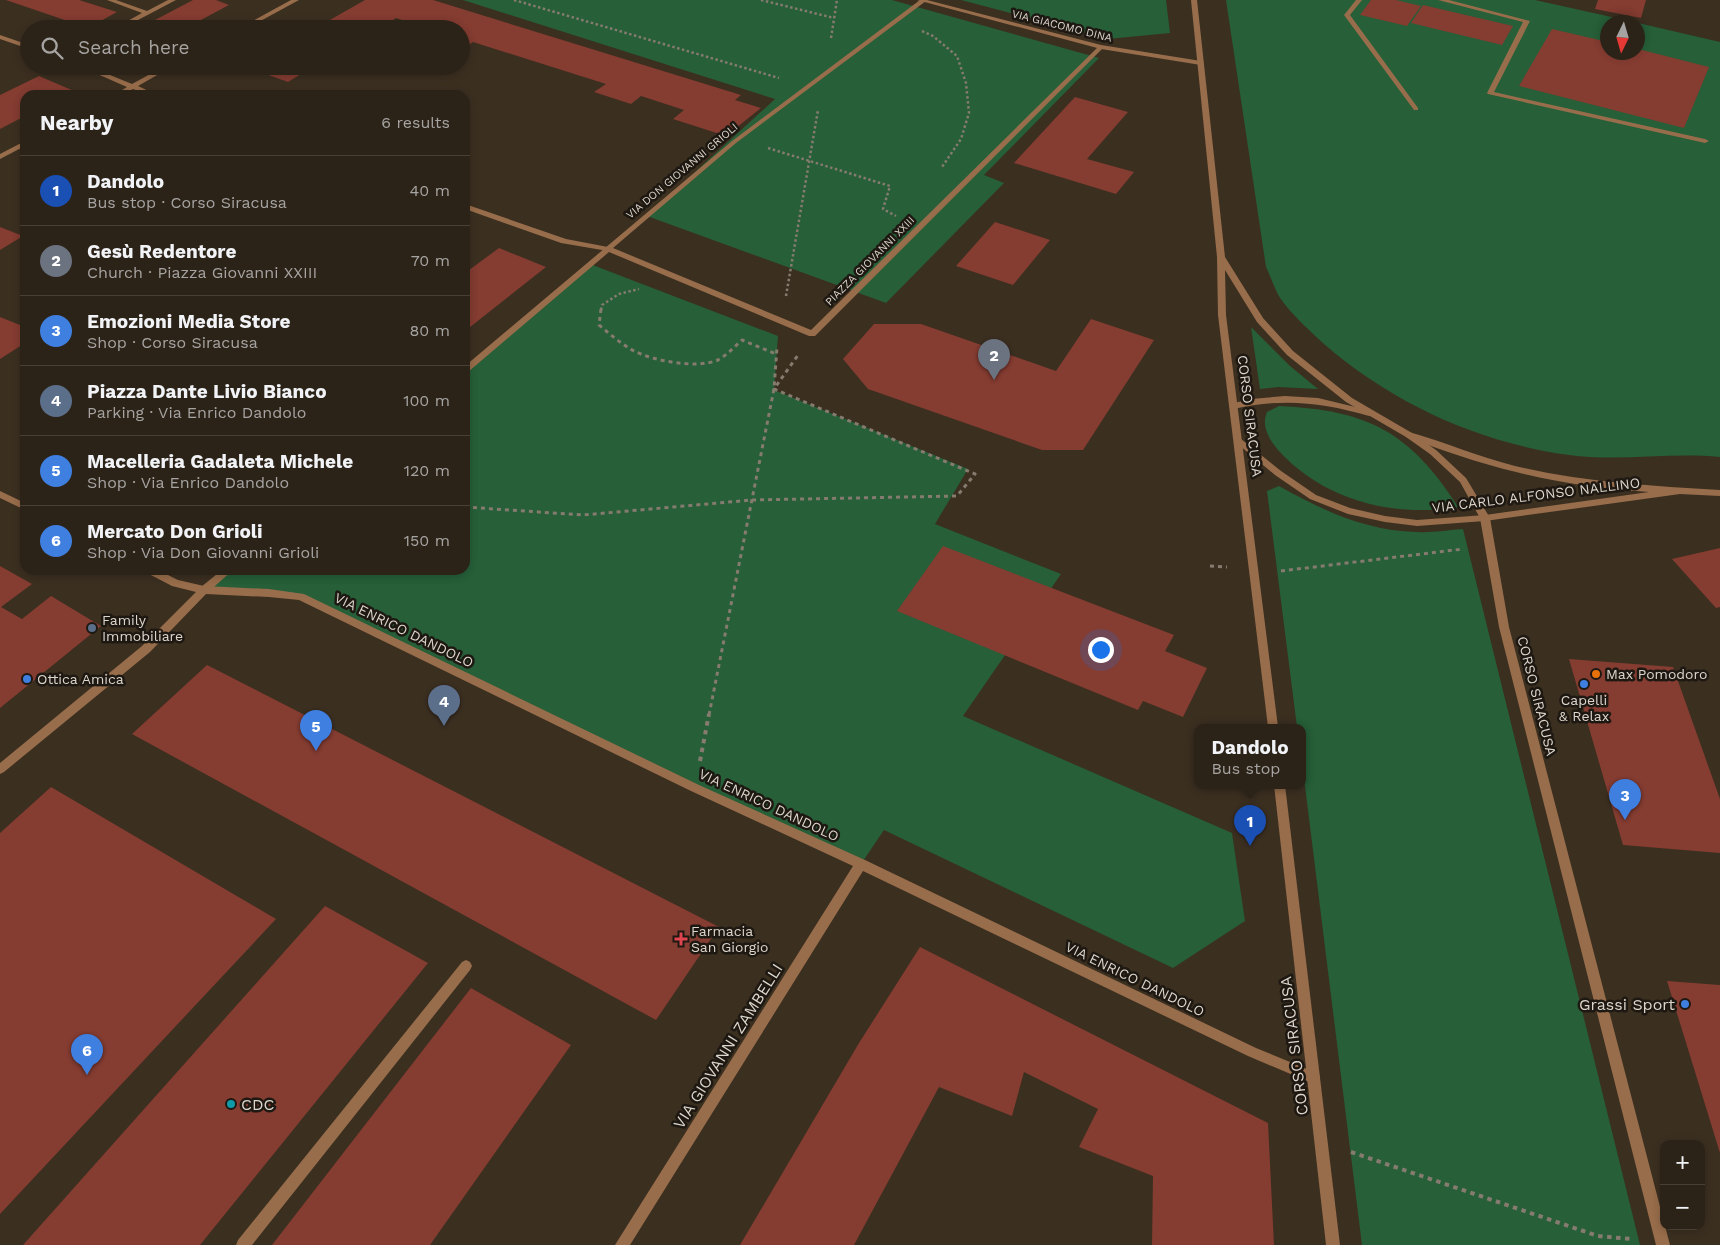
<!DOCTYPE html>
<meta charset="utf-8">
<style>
:root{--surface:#2c2318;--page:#382f25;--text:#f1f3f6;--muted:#a6a4a2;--line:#484037;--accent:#bca0f2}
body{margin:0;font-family:"Work Sans",sans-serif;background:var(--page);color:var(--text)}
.controls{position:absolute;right:15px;bottom:15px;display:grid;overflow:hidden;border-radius:10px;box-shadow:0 2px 8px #0003}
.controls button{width:45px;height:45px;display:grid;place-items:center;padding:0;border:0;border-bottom:1px solid var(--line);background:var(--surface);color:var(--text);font:25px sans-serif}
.compass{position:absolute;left:1600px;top:15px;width:45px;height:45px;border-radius:50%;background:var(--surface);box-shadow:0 2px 8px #0003;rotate:185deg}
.you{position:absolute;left:1100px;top:649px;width:18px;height:18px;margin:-12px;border:4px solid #fff;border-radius:50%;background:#1a73e8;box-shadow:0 0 0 8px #1a73e833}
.badge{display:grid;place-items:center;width:32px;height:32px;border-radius:50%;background:var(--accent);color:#fff;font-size:16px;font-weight:700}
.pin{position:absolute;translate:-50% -41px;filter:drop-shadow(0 1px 2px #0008)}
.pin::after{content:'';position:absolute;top:26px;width:18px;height:15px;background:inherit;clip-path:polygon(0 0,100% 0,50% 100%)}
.popup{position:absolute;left:1194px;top:724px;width:112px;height:65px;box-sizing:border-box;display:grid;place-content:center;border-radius:10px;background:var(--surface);filter:drop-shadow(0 1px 4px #0005);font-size:16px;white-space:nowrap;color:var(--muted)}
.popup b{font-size:19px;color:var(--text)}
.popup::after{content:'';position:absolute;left:50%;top:100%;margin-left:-10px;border:10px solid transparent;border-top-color:var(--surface)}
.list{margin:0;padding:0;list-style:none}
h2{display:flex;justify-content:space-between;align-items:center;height:65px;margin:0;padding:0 20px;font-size:21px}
h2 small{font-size:16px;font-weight:400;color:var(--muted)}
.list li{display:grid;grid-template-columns:32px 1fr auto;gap:15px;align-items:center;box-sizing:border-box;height:70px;padding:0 20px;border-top:1px solid var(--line)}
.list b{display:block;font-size:19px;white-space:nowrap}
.list p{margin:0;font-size:16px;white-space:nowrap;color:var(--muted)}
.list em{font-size:16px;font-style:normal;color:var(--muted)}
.icon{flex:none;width:28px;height:28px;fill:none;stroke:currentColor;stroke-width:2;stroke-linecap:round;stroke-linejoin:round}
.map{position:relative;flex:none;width:1720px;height:1245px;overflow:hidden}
.search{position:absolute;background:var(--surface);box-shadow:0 2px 8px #0003;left:20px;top:20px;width:450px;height:55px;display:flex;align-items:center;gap:12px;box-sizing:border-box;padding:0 18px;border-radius:28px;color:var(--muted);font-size:19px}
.panel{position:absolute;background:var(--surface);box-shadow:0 2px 8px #0003;left:20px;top:90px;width:450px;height:485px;border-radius:15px}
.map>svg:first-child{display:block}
.green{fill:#265f38}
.building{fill:#853c31}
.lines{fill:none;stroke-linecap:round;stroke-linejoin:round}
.path-far2{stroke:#857b6f;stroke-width:2.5;stroke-dasharray:2.5 2.5;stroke-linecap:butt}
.path-far1{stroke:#857b6f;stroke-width:3;stroke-dasharray:4 4;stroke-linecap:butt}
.path{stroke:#857b6f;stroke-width:4;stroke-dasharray:4.5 4.5;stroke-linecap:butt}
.service{fill:#986d4b;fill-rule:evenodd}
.pedestrian{fill:#986d4b;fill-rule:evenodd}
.minor{fill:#986d4b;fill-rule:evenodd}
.tertiary{fill:#986d4b;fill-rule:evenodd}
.service-dot{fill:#5c6f8a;stroke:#1e1812;stroke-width:2}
.food-dot{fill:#e8710a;stroke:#1e1812;stroke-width:2}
.shop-dot{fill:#3f7fe0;stroke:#1e1812;stroke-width:2}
.health-dot{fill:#e0444e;stroke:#1e1812;stroke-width:2}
.culture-dot{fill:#0f9aa8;stroke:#1e1812;stroke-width:2}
.labels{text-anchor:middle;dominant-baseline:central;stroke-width:5;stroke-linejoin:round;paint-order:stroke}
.far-street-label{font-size:11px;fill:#ddd6cc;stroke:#1e1812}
.street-label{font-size:14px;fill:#ddd6cc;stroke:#1e1812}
.poi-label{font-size:14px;fill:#ddd6cc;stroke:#1e1812;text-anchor:start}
.near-poi-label{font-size:16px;fill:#ddd6cc;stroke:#1e1812;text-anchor:end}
.near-street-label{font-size:16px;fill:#ddd6cc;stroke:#1e1812}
</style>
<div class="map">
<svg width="1720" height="1245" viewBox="0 0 1720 1245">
<rect width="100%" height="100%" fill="#3b2f20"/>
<g class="green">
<polygon points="463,0 892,0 1099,58 984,175 1004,183 886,303 647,216 775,99"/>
<polygon points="961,0 1166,0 1170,33 1108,39"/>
<path d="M 1226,0 L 1535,0 L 1634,22 L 1608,22 L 1608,52 L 1638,52 L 1638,23 L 1720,42 L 1720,457 C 1670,452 1619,462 1569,455 C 1479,443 1392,403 1324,344 C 1309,330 1292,315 1280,298 C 1274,288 1271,277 1266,267 Z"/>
<polygon points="590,264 778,336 774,390 968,469 935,524 1061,574 963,716 1232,833 1245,921 1173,968 884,830 861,864 301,597 204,590 228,570 465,570 465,370"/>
<polygon points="1251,327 1290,366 1318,389 1278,387 1260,389"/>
<path d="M 1279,406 C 1368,410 1410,432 1458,507 C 1393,518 1323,500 1278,450 C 1269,439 1261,426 1267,412 Z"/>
<path d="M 1279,486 C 1322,510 1366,531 1417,532 C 1432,533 1448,530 1463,529 L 1640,1245 L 1362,1245 L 1303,770 L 1302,727 L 1297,727 L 1267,491 Z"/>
</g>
<g class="building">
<polygon points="6,0 79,0 117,12 88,28"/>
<polygon points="193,0 216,0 229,5 184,29 138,29"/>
<polygon points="365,0 433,0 741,95 735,100 761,108 726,136 673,119 684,110 641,96 631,104 594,92 606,84 473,42 461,50 461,29 429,29 396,18 379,29 314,29"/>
<polygon points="1371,0 1396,0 1421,6 1407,26 1360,15"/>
<polygon points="1598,0 1646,0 1641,18 1595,9"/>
<polygon points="1423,5 1513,26 1502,45 1411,23"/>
<polygon points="1552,29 1608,42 1608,52 1638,52 1638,49 1709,67 1684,128 1519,86"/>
<polygon points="244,66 314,66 288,82"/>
<polygon points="39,76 74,91 67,95 25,95 25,116 0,129 0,95"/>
<polygon points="1075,97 1128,112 1087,159 1134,172 1116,194 1014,163"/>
<polygon points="995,222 1050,240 1013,285 956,266"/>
<polygon points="0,227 23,236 0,250"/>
<polygon points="499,248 546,267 465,331 465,273"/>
<polygon points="0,317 25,327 25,343 0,359"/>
<polygon points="1091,319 1154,340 1083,450 1042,450 868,389 843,359 874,324 921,324 1056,371"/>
<polygon points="943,546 1174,635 1165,651 1207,668 1183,717 1143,701 1138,710 897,611"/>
<polygon points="1720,548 1720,607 1716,608 1672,559"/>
<polygon points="0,566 32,584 1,607 22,619 51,596 101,626 0,708"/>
<polygon points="1569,659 1673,667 1720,799 1720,853 1623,845"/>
<polygon points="207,665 719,927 656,1020 132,734"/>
<polygon points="51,787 276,919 0,1214 0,833"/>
<polygon points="325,906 428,963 200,1245 23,1245"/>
<polygon points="920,947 1268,1123 1274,1245 1152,1245 1153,1176 1079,1147 1098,1109 1024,1072 1012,1116 939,1087 854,1245 740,1245 859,1043"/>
<polygon points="1667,981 1720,985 1720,1153"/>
<polygon points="471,988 571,1045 430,1245 272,1245"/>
</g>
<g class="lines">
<g class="path-far2">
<polyline points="514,0 779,78"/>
<polyline points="761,0 834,18"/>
<polyline points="922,31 933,36 957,56 966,83 969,113 961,139 942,167"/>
<polyline points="831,38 837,0"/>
<polyline points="768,148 890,186 883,209 896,216"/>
<polyline points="786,296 818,110"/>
<polyline points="601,310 602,305 619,294 639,289"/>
</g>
<g class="path-far1">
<path d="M 601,309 L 599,325 C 610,334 621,344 634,351 C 654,361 697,369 718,360 C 727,355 734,347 742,340 L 776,354"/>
<polyline points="465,507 583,515 752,500 957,496 975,474 774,389 798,355"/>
<polyline points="1210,566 1227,567"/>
<polyline points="1281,571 1463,549"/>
<polyline points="709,715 774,389 777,347"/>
</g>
<g class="path">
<polyline points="700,761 709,714"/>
<polyline points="1351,1152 1598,1236 1631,1239"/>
</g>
<g class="service">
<polygon points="107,0 116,0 147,11 168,0 176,0 121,29 113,29 142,13"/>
<polygon points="466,960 470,962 472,966 470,970 252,1245 236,1245 238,1240 462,962"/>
</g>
<g class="pedestrian">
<polygon points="920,0 926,1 736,143 613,248 811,330 1099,46 1103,46 1103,48 815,336 809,336 609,252 468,372 465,373 465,366 732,141"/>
<polygon points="1356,0 1362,0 1350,15 1418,108 1418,110 1414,110 1344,15"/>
<polygon points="1438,0 1449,0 1530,21 1494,92 1705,139 1709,141 1705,143 1488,94 1487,93 1523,22"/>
<polygon points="222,570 233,570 207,593 201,593 199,590 201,587"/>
</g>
<g class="minor">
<polygon points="291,0 299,0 246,29 238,29"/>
<polygon points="917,0 927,0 1101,45 1201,61 1204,63 1201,65 1101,49"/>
<polygon points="0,35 29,45 29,49 0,39"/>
<polygon points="79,66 88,66 132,84 165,66 173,66 138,86 157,95 148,95 133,89 122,95 114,95 127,87"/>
<polygon points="25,141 25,146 0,159 0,154"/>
<polygon points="465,204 566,239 608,247 612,249 608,251 561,243 465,209"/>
<path d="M 1285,396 L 1318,398 L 1372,411 L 1373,413 L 1369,416 C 1321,402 1283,398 1233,409 L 1229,406 L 1230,404 L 1251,399 Z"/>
<path d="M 1409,432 C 1445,442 1479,457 1515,466 C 1582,482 1651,486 1720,490 L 1720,496 L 1680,494 L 1485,521 L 1417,526 L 1385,522 L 1348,514 L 1310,499 L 1275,475 L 1234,441 L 1235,439 L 1241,439 L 1281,471 L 1316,495 L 1350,508 L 1385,516 L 1417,520 L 1485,515 L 1649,492 C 1604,489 1560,483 1516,472 C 1478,463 1442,450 1406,437 L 1405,435 L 1406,433 Z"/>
<polygon points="0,491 25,503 25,510 0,498"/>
<polygon points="145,570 158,570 178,580 204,586 269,589 304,594 699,785 865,860 1256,1048 1319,1074 1320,1078 1319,1082 1314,1084 1248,1056 863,871 630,1245 615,1245 853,866 691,791 299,600 269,597 206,594 150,652 4,772 0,774 0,763 142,646 196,592 172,586 147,573"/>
</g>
<g class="tertiary">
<polygon points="1191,0 1197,0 1225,257 1263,318 1293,351 1352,398 1412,433 1436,450 1466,478 1490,518 1509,627 1670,1245 1656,1245 1499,627 1480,518 1460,482 1430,454 1406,437 1346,402 1287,355 1257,322 1225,270 1226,315 1278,727 1268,727 1218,315 1217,257"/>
<polygon points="1274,785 1285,785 1340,1245 1326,1245"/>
</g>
</g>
<circle class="service-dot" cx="92" cy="628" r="5"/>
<circle class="food-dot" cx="1596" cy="674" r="5"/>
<g class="shop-dot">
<circle cx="27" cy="679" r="5"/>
<circle cx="1584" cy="684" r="5"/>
<circle cx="1685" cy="1004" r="5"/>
</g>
<path class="health-dot" d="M678.5 931.5h5v5h5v5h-5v5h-5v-5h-5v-5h5z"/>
<circle class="culture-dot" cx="231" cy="1104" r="5"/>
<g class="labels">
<g class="far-street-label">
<text transform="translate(1062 26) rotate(14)">VIA GIACOMO DINA</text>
<text transform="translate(682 171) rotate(-40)">VIA DON GIOVANNI GRIOLI</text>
<text transform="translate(870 261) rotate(-45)">PIAZZA GIOVANNI XXIII</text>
</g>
<g class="street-label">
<text transform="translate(1250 416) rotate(83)">CORSO SIRACUSA</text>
<text transform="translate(1536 495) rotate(-7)">VIA CARLO ALFONSO NALLINO</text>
<text transform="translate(404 630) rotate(26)">VIA ENRICO DANDOLO</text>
<text transform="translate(1537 696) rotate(76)">CORSO SIRACUSA</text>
<text transform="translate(769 805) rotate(25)">VIA ENRICO DANDOLO</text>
<text transform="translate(1135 979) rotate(26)">VIA ENRICO DANDOLO</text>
</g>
<g class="poi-label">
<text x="102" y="620">Family<tspan x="102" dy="16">Immobiliare</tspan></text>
<text x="1606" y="674">Max Pomodoro</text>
<text x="37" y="679">Ottica Amica</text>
<text x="1584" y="700" text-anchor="middle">Capelli<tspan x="1584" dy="16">&amp; Relax</tspan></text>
<text x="691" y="931">Farmacia<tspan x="691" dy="16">San Giorgio</tspan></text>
</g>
<g class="near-poi-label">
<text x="1675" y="1004">Grassi Sport</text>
<text x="241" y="1104" text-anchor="start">CDC</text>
</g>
<g class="near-street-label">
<text transform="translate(728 1046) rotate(-58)">VIA GIOVANNI ZAMBELLI</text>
<text transform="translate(1294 1046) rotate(-97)">CORSO SIRACUSA</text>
</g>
</g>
</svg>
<div class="controls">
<button>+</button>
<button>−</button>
</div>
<svg class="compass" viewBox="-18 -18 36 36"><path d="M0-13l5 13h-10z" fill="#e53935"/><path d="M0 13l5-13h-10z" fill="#a6a4a2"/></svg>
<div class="you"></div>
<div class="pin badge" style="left:1250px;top:846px;background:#1a4fb4">1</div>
<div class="popup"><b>Dandolo</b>Bus stop</div>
<div class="pin badge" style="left:994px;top:380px;background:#6b7280">2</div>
<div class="pin badge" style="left:1625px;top:820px;background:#3f7fe0">3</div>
<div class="pin badge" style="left:444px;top:726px;background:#5c6f8a">4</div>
<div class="pin badge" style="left:316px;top:751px;background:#3f7fe0">5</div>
<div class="pin badge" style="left:87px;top:1075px;background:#3f7fe0">6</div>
<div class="search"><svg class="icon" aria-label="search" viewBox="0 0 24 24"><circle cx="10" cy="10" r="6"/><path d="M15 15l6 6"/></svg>Search here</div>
<section class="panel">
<h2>Nearby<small>6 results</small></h2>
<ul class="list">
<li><span class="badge" style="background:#1a4fb4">1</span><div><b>Dandolo</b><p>Bus stop · Corso Siracusa</p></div><em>40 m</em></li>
<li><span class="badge" style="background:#6b7280">2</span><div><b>Gesù Redentore</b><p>Church · Piazza Giovanni XXIII</p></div><em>70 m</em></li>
<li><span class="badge" style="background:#3f7fe0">3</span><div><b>Emozioni Media Store</b><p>Shop · Corso Siracusa</p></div><em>80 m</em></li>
<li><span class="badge" style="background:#5c6f8a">4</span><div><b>Piazza Dante Livio Bianco</b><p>Parking · Via Enrico Dandolo</p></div><em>100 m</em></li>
<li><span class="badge" style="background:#3f7fe0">5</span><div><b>Macelleria Gadaleta Michele</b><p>Shop · Via Enrico Dandolo</p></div><em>120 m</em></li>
<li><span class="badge" style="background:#3f7fe0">6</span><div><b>Mercato Don Grioli</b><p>Shop · Via Don Giovanni Grioli</p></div><em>150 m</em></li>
</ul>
</section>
</div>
